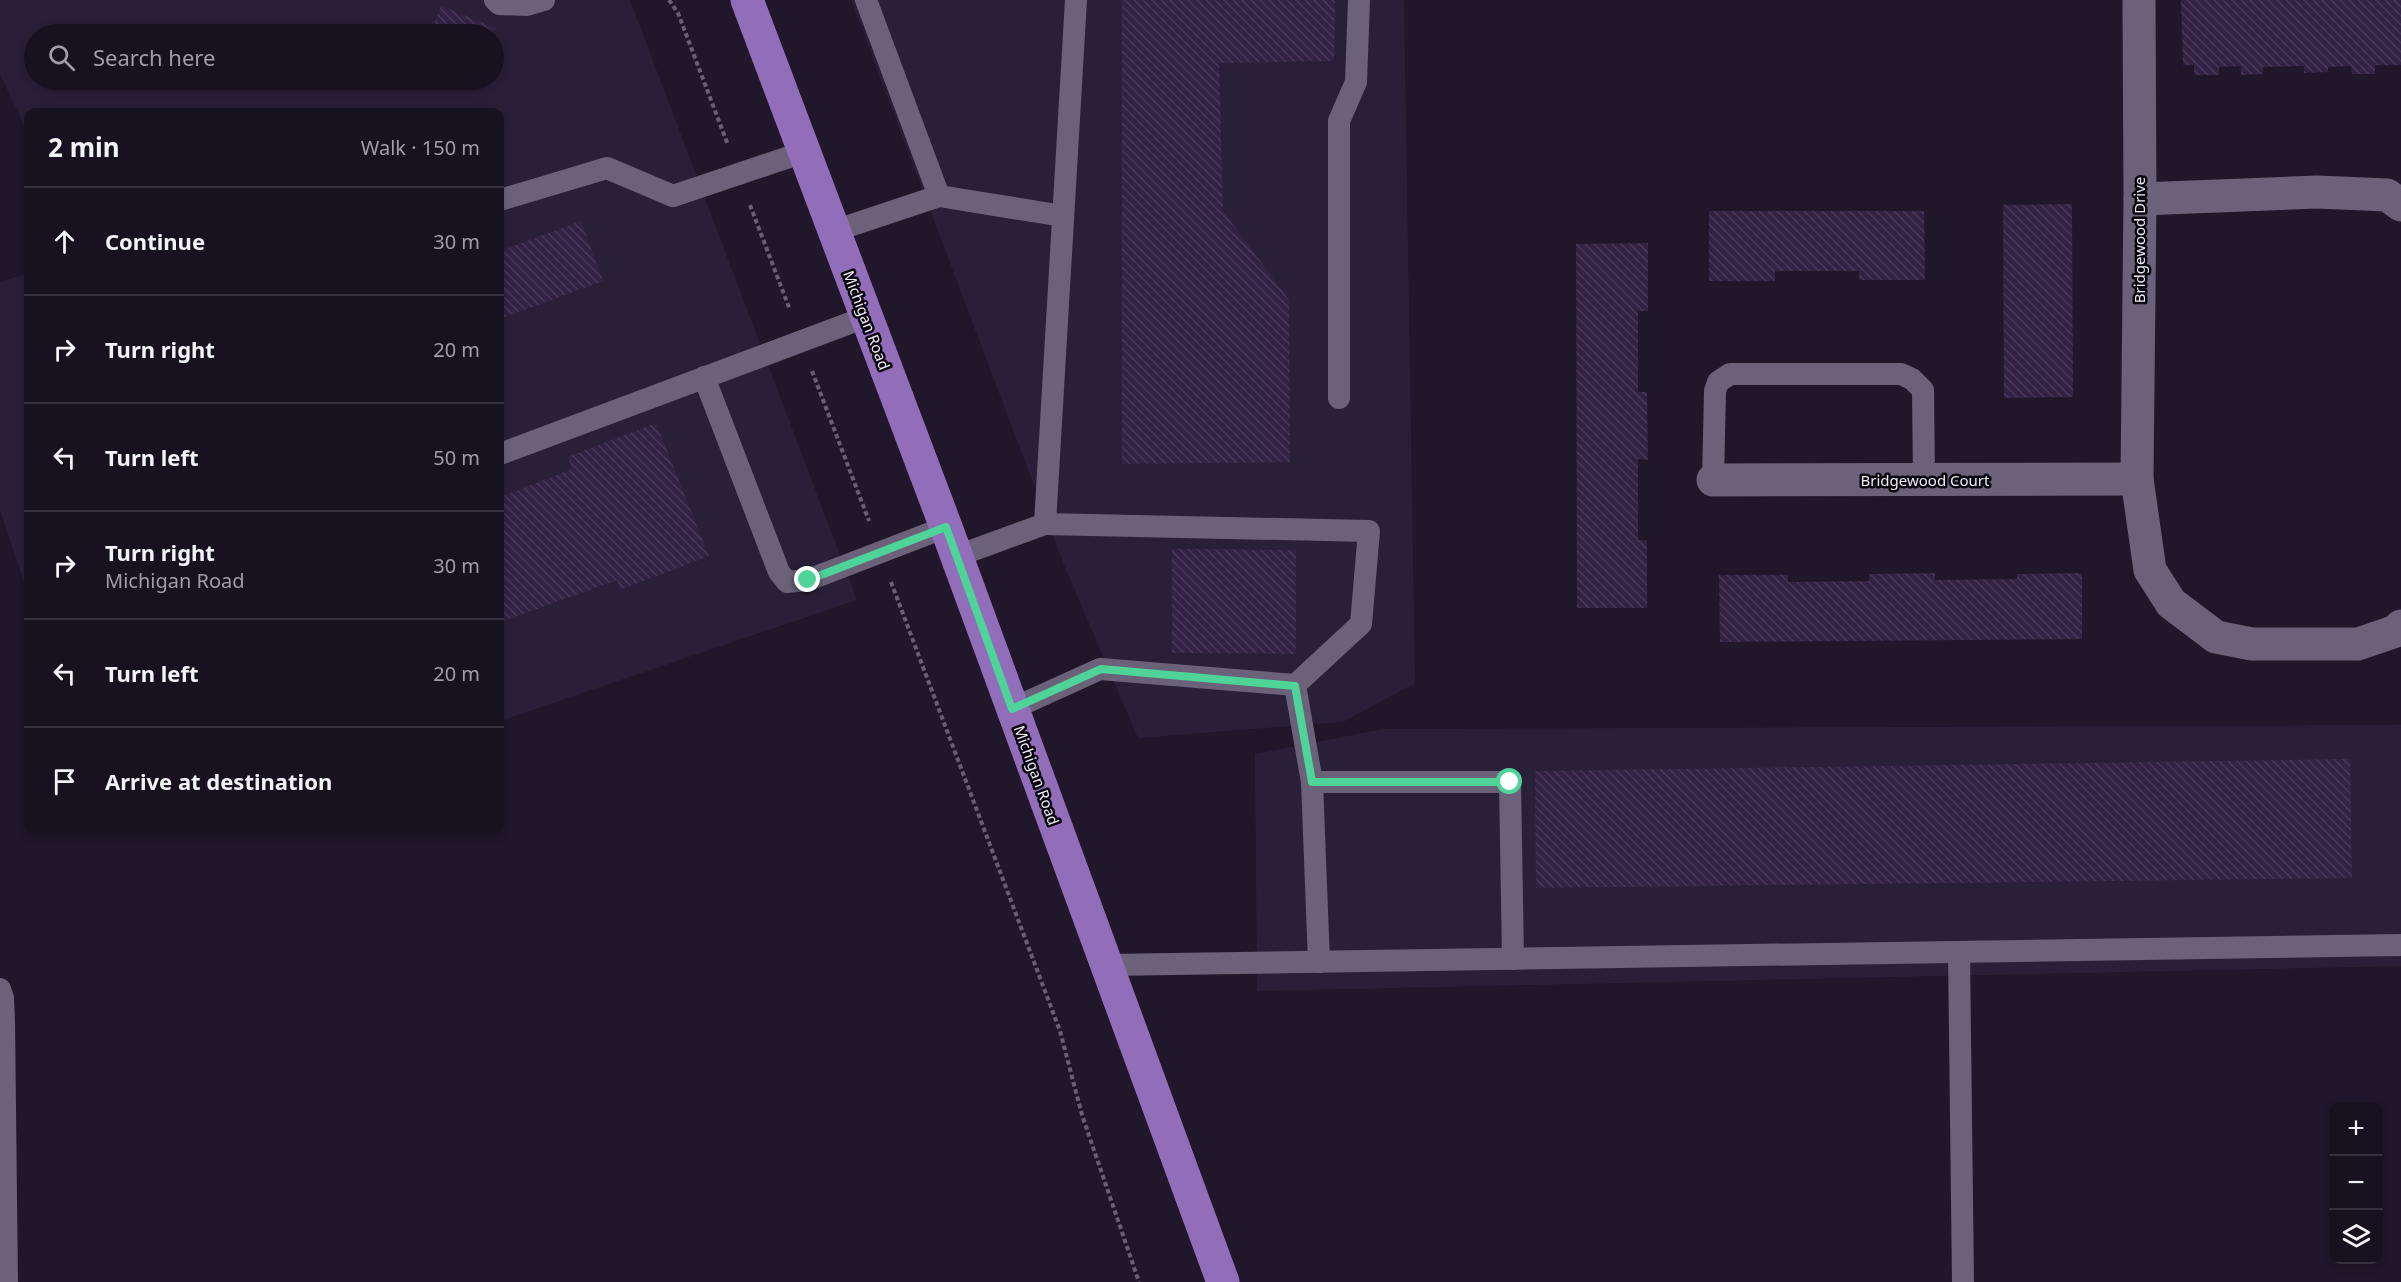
<!DOCTYPE html>
<meta charset="utf-8">
<style>
:root{--surface:#181120;--page:#211a29;--text:#f1f3f6;--muted:#9f9da5;--line:#36313e}
body{margin:0;font-family:"Noto Sans",sans-serif;background:var(--page);color:var(--text)}
.controls{position:absolute;right:18px;bottom:18px;display:grid;overflow:hidden;border-radius:12px;box-shadow:0 3px 9px #0003}
.controls button{width:54px;height:54px;display:grid;place-items:center;padding:0;border:0;border-bottom:2px solid var(--line);background:var(--surface);color:var(--text);font:30px sans-serif}
.stop{position:absolute;width:18px;height:18px;margin:-14px;border:4px solid #4ed399;border-radius:50%;background:#fff}
.stop.end{background:#4ed399;border-color:#fff;box-shadow:0 2px 6px #0008}
.list{margin:0;padding:0;list-style:none}
h2{display:flex;justify-content:space-between;align-items:center;height:78px;margin:0;padding:0 24px;font-size:26px}
h2 small{font-size:20px;font-weight:400;color:var(--muted)}
.list li{display:grid;grid-template-columns:39px 1fr auto;gap:18px;align-items:center;box-sizing:border-box;height:108px;padding:0 24px;border-top:2px solid var(--line)}
.list b{display:block;font-size:22px;white-space:nowrap}
.list p{margin:0;font-size:20px;white-space:nowrap;color:var(--muted)}
.list em{font-size:20px;font-style:normal;color:var(--muted)}
.icon{flex:none;width:33px;height:33px;fill:none;stroke:currentColor;stroke-width:2;stroke-linecap:round;stroke-linejoin:round}
.map{position:relative;flex:none;width:2401px;height:1282px;overflow:hidden}
.search{position:absolute;background:var(--surface);box-shadow:0 3px 9px #0003;left:24px;top:24px;width:480px;height:66px;display:flex;align-items:center;gap:15px;box-sizing:border-box;padding:0 21px;border-radius:33px;color:var(--muted);font-size:22px}
.panel{position:absolute;background:var(--surface);box-shadow:0 3px 9px #0003;left:24px;top:108px;width:480px;height:726px;border-radius:12px}
.map>svg:first-child{display:block}
.built{fill:#2a1f38;fill-rule:evenodd}
.building{fill:url(#building-back-hatch)}
.lines{fill:none;stroke-linecap:round;stroke-linejoin:round}
.path{stroke:#686071;stroke-width:4;stroke-dasharray:4.5 3;stroke-linecap:butt}
.service{stroke:#6b6279;stroke-width:22}
.minor{stroke:#6b6279;stroke-width:33}
.primary{stroke:#916dba;stroke-width:33}
.route{stroke:#4ed399;stroke-width:8}
.labels{text-anchor:middle;dominant-baseline:central;stroke-width:5;stroke-linejoin:round;paint-order:stroke}
.street-label{font-size:15px;fill:#f1ebf9;stroke:#08050c}
</style>
<div class="map">
<svg width="2401" height="1282" viewBox="0 0 2401 1282">
<defs>
<pattern id="building-back-hatch" width="6" height="6" patternUnits="userSpaceOnUse" patternTransform="scale(1.5)"><rect width="6" height="6" fill="#322244"/><path d="M-1 5l2 2M0 0l6 6M5-1l2 2" fill="none" stroke="#463856"/></pattern>
</defs>
<rect width="100%" height="100%" fill="#20172a"/>
<g class="built">
<path d="M 0,0 L 630,0 L 857,600 L 500,721 L 500,112 L 28,112 L 28,134 L 0,74 ZM 34,34 L 494,34 L 494,80 L 34,80 Z"/>
<polygon points="851,0 1404,0 1415,683 1343,722 1138,738 1064,565"/>
<polygon points="28,273 28,594 0,510 0,282"/>
<polygon points="2401,725 2401,966 1257,991 1255,754 1384,729"/>
</g>
<g class="building">
<polygon points="1122,0 1335,0 1334,61 1219,63 1223,211 1289,300 1290,462 1122,464"/>
<polygon points="2181,0 2401,0 2401,65 2375,65 2375,74 2352,74 2351,66 2328,67 2328,72 2304,73 2304,66 2263,67 2263,74 2241,75 2241,66 2219,67 2219,75 2194,75 2194,65 2183,65"/>
<polygon points="441,6 496,28 493,34 430,34"/>
<polygon points="2072,204 2073,397 2004,398 2003,205"/>
<polygon points="1709,211 1924,211 1925,280 1859,280 1859,271 1775,271 1775,281 1709,281"/>
<polygon points="581,221 603,281 500,319 500,251"/>
<polygon points="1648,243 1648,311 1638,311 1638,392 1647,392 1648,460 1638,459 1638,540 1647,540 1647,608 1577,608 1576,244"/>
<polygon points="656,423 709,556 620,590 617,580 500,622 500,497 572,469 568,457"/>
<polygon points="1172,549 1296,550 1296,654 1172,653"/>
<polygon points="1935,573 1935,580 2017,579 2017,574 2082,573 2082,639 1720,642 1719,575 1788,575 1788,582 1869,581 1869,574"/>
<polygon points="2350,759 2352,878 1536,888 1535,771"/>
</g>
<g class="lines">
<g class="path">
<polyline points="669,0 678,13 728,145"/>
<polyline points="750,205 790,310"/>
<polyline points="812,371 869,521"/>
<polyline points="891,582 1060,1031 1082,1115 1139,1282"/>
</g>
<g class="service">
<polyline points="495,0 499,4 527,5 544,0"/>
<polyline points="866,0 939,196"/>
<polyline points="500,200 607,168 673,196 804,152"/>
<polyline points="834,231 939,196 1063,216"/>
<polyline points="704,377 779,572 787,582 808,580 946,527"/>
<polyline points="1339,398 1339,121 1356,82 1359,0"/>
<polyline points="500,454 866,317"/>
<polyline points="1713,480 1715,391 1718,382 1730,374 1901,374 1912,379 1923,390 1924,480"/>
<polyline points="957,556 1045,524 1076,0"/>
<polyline points="1295,685 1312,782 1510,782 1513,959"/>
<polyline points="1012,709 1100,669 1295,685 1361,624 1369,531 1045,524"/>
<polyline points="1312,782 1319,962"/>
<polyline points="1959,952 1963,1282"/>
<polyline points="1107,965 2401,945"/>
<polyline points="0,989 3,998 4,1022 7,1282"/>
</g>
<g class="minor">
<polyline points="2139,0 2140,199 2137,479 2150,570 2171,603 2216,637 2252,644 2358,644 2396,631 2401,626"/>
<polyline points="2140,199 2317,192 2387,195 2401,205"/>
<polyline points="1713,480 2137,479"/>
</g>
<polyline class="primary" points="747,0 946,527 1223,1282"/>
</g>
<g class="lines">
<polyline class="route" points="808,580 946,527 1012,709 1101,669 1295,686 1312,782 1510,782"/>
</g>
<g class="labels">
<g class="street-label">
<text transform="translate(2139 240) rotate(-90)">Bridgewood Drive</text>
<text transform="translate(867 320) rotate(69)">Michigan Road</text>
<text x="1925" y="480">Bridgewood Court</text>
<text transform="translate(1037 775) rotate(70)">Michigan Road</text>
</g>
</g>
</svg>
<div class="controls">
<button>+</button>
<button>−</button>
<button><svg class="icon" aria-label="layers" viewBox="0 0 24 24"><path d="M12 4l9 5-9 5-9-5zM3 14l9 5 9-5"/></svg></button>
</div>
<div class="stop" style="left:1510px;top:782px"></div>
<div class="stop end" style="left:808px;top:580px"></div>
<div class="search"><svg class="icon" aria-label="search" viewBox="0 0 24 24"><circle cx="10" cy="10" r="6"/><path d="M15 15l6 6"/></svg>Search here</div>
<section class="panel">
<h2>2 min<small>Walk · 150 m</small></h2>
<ul class="list">
<li><svg class="icon" aria-label="ahead" viewBox="0 0 24 24"><path d="M12 20V5M6 11l6-6 6 6"/></svg><div><b>Continue</b></div><em>30 m</em></li>
<li><svg class="icon" aria-label="right" viewBox="0 0 24 24"><path d="M7 20v-9h11M14 6l5 5-5 5"/></svg><div><b>Turn right</b></div><em>20 m</em></li>
<li><svg class="icon" aria-label="left" viewBox="0 0 24 24"><path d="M17 20v-9H6M10 6l-5 5 5 5"/></svg><div><b>Turn left</b></div><em>50 m</em></li>
<li><svg class="icon" aria-label="right" viewBox="0 0 24 24"><path d="M7 20v-9h11M14 6l5 5-5 5"/></svg><div><b>Turn right</b><p>Michigan Road</p></div><em>30 m</em></li>
<li><svg class="icon" aria-label="left" viewBox="0 0 24 24"><path d="M17 20v-9H6M10 6l-5 5 5 5"/></svg><div><b>Turn left</b></div><em>20 m</em></li>
<li><svg class="icon" aria-label="arrive" viewBox="0 0 24 24"><path d="M6 21V4h12l-3 4 3 4H6"/></svg><div><b>Arrive at destination</b></div></li>
</ul>
</section>
</div>
